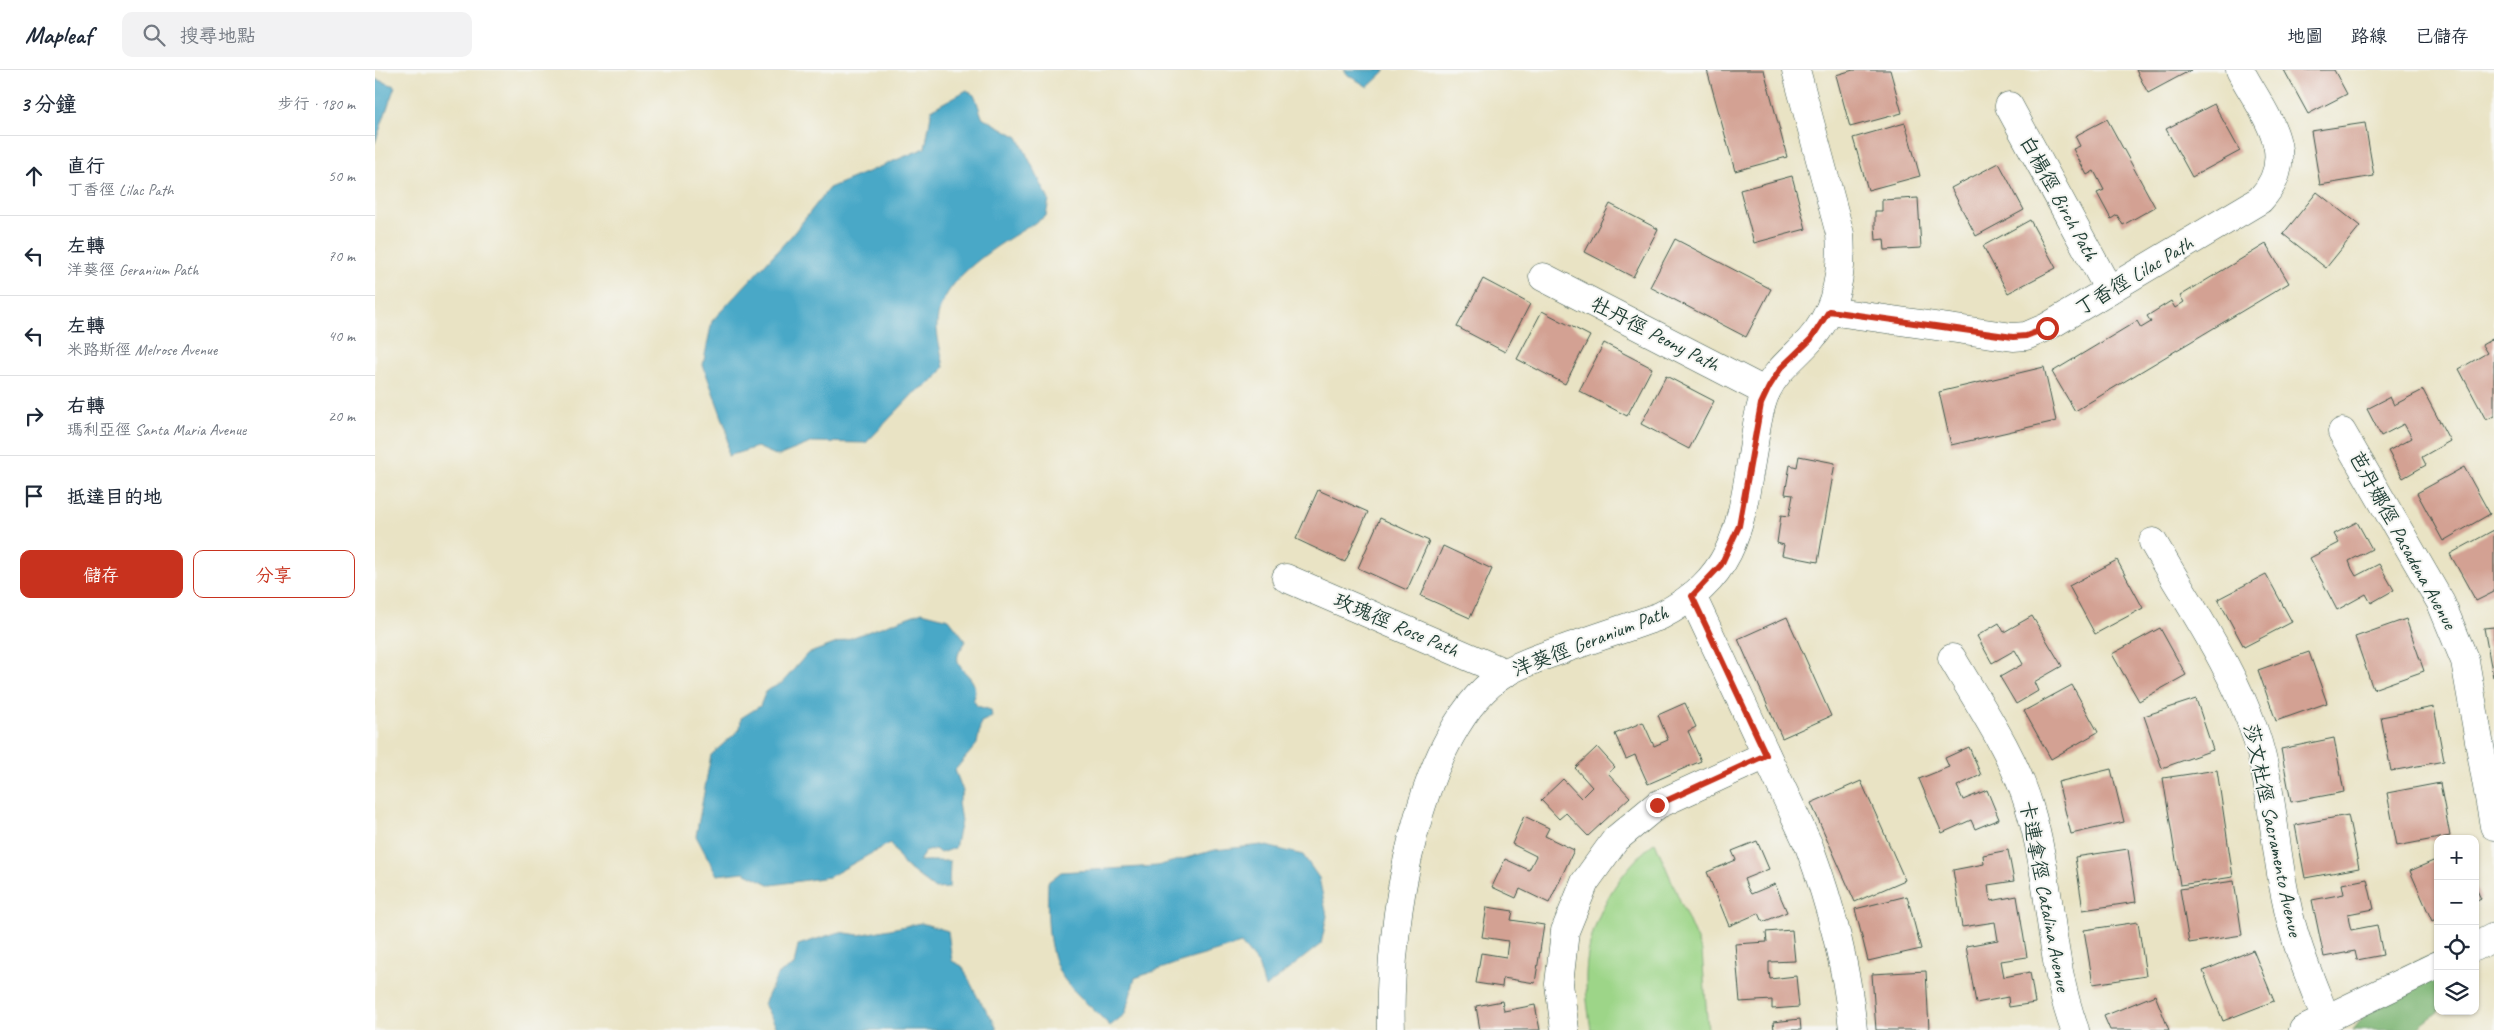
<!DOCTYPE html>
<html lang="zh-TW">
<meta charset="utf-8">
<style>
:root{--surface:#fff;--page:#f2f2f3;--text:#1f2937;--muted:#747a83;--line:#e0e1e3;--accent:#c8321e}
body{margin:0;font-family:Caveat,"LXGW WenKai TC",sans-serif;background:var(--page);color:var(--text)}
.controls{position:absolute;right:15px;bottom:15px;display:grid;overflow:hidden;border-radius:10px;box-shadow:0 1px 4px #0004}
.controls button{width:45px;height:45px;display:grid;place-items:center;padding:0;border:0;border-bottom:1px solid var(--line);background:var(--surface);color:var(--text);font:25px sans-serif}
.stop{position:absolute;width:15px;height:15px;margin:-11px;border:4px solid #c8321e;border-radius:50%;background:#fff}
.stop.end{background:#c8321e;border-color:#fff;box-shadow:0 1px 5px #0008}
.list{margin:0;padding:0;list-style:none}
h2{display:flex;justify-content:space-between;align-items:center;height:65px;margin:0;padding:0 20px;font-size:21px}
h2 small{font-size:16px;font-weight:400;color:var(--muted)}
.list li{display:grid;grid-template-columns:32px 1fr auto;gap:15px;align-items:center;box-sizing:border-box;height:80px;padding:0 20px;border-top:1px solid var(--line)}
.list b{display:block;font-size:19px;white-space:nowrap}
.list p{margin:0;font-size:16px;white-space:nowrap;color:var(--muted)}
.list em{font-size:16px;font-style:normal;color:var(--muted)}
.actions{display:flex;gap:10px;padding:15px 20px}
.actions a{flex:1;padding:11px 0;border:1px solid var(--accent);border-radius:10px;text-align:center;font-size:18px;color:var(--accent)}
.actions .main{background:var(--accent);color:#fff}
.icon{flex:none;width:28px;height:28px;fill:none;stroke:currentColor;stroke-width:2;stroke-linecap:round;stroke-linejoin:round}
.map{position:relative;flex:none;width:2119px;height:960px;overflow:hidden}
header{display:flex;align-items:center;gap:30px;box-sizing:border-box;height:70px;padding:0 25px;background:var(--surface);border-bottom:1px solid var(--line)}
header strong{font-size:24px}
nav{display:flex;gap:28px;margin-inline-start:auto;font-size:18px}
.search{width:350px;height:45px;background:var(--page);display:flex;align-items:center;gap:12px;box-sizing:border-box;padding:0 18px;border-radius:10px;color:var(--muted);font-size:19px}
main{display:flex}
aside{flex:1;background:var(--surface)}
.map>svg:first-child{display:block}
.green{fill:#9dd588;stroke:#5e895e}
.forest{fill:#7eb674;stroke:#4e7a54}
.water{fill:#48a8c7;stroke:#34727e}
.building{fill:#d3a193}
.lines{fill:none;stroke-linecap:round;stroke-linejoin:round}
.minor-casing{stroke:#3d564a;stroke-width:29}
.minor{stroke:#fff;stroke-width:28}
.route{stroke:#c8321e;stroke-width:6}
.labels{text-anchor:middle;dominant-baseline:central;stroke-width:4;stroke-linejoin:round;paint-order:stroke}
.street-label{font-size:20px;fill:#1f3d34;stroke:#f6f6f2}
</style>
<header>
<strong>Mapleaf</strong>
<div class="search"><svg class="icon" aria-label="search" viewBox="0 0 24 24"><circle cx="10" cy="10" r="6"/><path d="M15 15l6 6"/></svg>搜尋地點</div>
<nav><a>地圖</a><a>路線</a><a>已儲存</a></nav>
</header>
<main>
<aside>
<h2>3 分鐘<small>步行 · 180 m</small></h2>
<ul class="list">
<li><svg class="icon" aria-label="ahead" viewBox="0 0 24 24"><path d="M12 20V5M6 11l6-6 6 6"/></svg><div><b>直行</b><p>丁香徑 Lilac Path</p></div><em>50 m</em></li>
<li><svg class="icon" aria-label="left" viewBox="0 0 24 24"><path d="M17 20v-9H6M10 6l-5 5 5 5"/></svg><div><b>左轉</b><p>洋葵徑 Geranium Path</p></div><em>70 m</em></li>
<li><svg class="icon" aria-label="left" viewBox="0 0 24 24"><path d="M17 20v-9H6M10 6l-5 5 5 5"/></svg><div><b>左轉</b><p>米路斯徑 Melrose Avenue</p></div><em>40 m</em></li>
<li><svg class="icon" aria-label="right" viewBox="0 0 24 24"><path d="M7 20v-9h11M14 6l5 5-5 5"/></svg><div><b>右轉</b><p>瑪利亞徑 Santa Maria Avenue</p></div><em>20 m</em></li>
<li><svg class="icon" aria-label="arrive" viewBox="0 0 24 24"><path d="M6 21V4h12l-3 4 3 4H6"/></svg><div><b>抵達目的地</b></div></li>
</ul>
<div class="actions"><a class="main">儲存</a><a>分享</a></div>
</aside>
<div class="map">
<svg width="2119" height="960" viewBox="0 0 2119 960">
<rect width="100%" height="100%" fill="#f6f6f2"/>
<filter id="ink" filterUnits="userSpaceOnUse"><feTurbulence type="fractalNoise" baseFrequency=".02" numOctaves="2"/><feDisplacementMap in="SourceGraphic" scale="10" xChannelSelector="R" yChannelSelector="G"/><feConvolveMatrix kernelMatrix="1 2 1 2 8 2 1 2 1" color-interpolation-filters="sRGB"/></filter>
<filter id="wash" filterUnits="userSpaceOnUse"><feTurbulence type="fractalNoise" baseFrequency=".0096" numOctaves="4" result="noise"/><feDisplacementMap in="SourceGraphic" scale="20" xChannelSelector="R" yChannelSelector="G"/><feGaussianBlur stdDeviation="1.12" result="paint"/><feColorMatrix in="noise" values="0 0 0 0 0 0 0 0 0 0 0 0 0 0 0 0 0 1.4 0 .05"/><feComposite in="paint" operator="in"/></filter>
<g filter="url(#wash)">
<rect width="100%" height="100%" fill="#e9e3c4"/>
<path class="green" d="M 1280,772 L 1327,882 L 1333,960 L 1216,960 C 1214,945 1211,929 1211,915 C 1209,859 1238,806 1280,772 Z"/>
<polygon class="forest" points="2063,883 2064,941 2040,960 1978,960 2028,897"/>
<g class="water">
<polygon points="969,0 1011,0 993,17 973,5"/>
<polygon points="0,9 20,16 0,73"/>
<path d="M 592,20 L 600,26 L 607,47 L 643,67 L 674,130 L 671,146 C 633,170 559,207 562,260 C 563,272 567,285 569,297 L 560,310 L 539,323 L 491,373 L 438,372 L 403,386 L 382,377 L 353,386 L 352,361 L 328,295 L 337,251 L 417,165 L 454,118 L 550,78 L 557,39 Z"/>
<path d="M 547,542 L 574,549 L 591,571 C 589,576 584,580 583,585 C 579,603 607,605 598,629 L 602,636 L 616,640 L 617,647 L 606,652 L 602,674 L 580,700 L 588,721 L 583,733 L 586,751 L 580,778 L 565,783 L 560,779 L 550,782 L 544,791 L 575,791 L 574,818 L 560,819 L 529,795 L 515,773 L 454,807 L 396,815 L 369,802 L 342,805 L 321,766 L 336,685 L 365,659 L 366,648 L 385,636 L 391,621 L 407,613 L 432,584 Z"/>
<path d="M 887,775 L 928,785 L 944,808 L 952,846 L 946,874 L 890,918 L 883,894 L 866,874 L 805,892 L 760,908 L 750,944 L 735,956 C 720,940 702,926 689,909 C 671,884 672,841 673,812 L 686,802 L 782,796 L 840,780 Z"/>
<polygon points="546,853 573,861 577,891 587,896 603,928 618,950 622,960 403,960 389,934 403,904 419,895 423,875 464,862 484,865"/>
</g>
<g id="blocks">
<g class="building">
<polygon points="1332,0 1389,0 1412,87 1360,101"/>
<polygon points="1478,0 1515,0 1527,43 1475,57 1461,5"/>
<polygon points="1761,0 1816,0 1773,23"/>
<polygon points="1909,0 1959,0 1972,24 1933,44"/>
<polygon points="1839,34 1865,81 1817,107 1791,59"/>
<polygon points="1732,49 1780,137 1748,155 1742,145 1736,149 1722,123 1729,120 1719,101 1712,105 1698,79 1705,76 1700,66"/>
<polygon points="1530,53 1545,106 1493,120 1478,68"/>
<polygon points="1990,53 1999,106 1945,115 1936,61"/>
<polygon points="1624,93 1649,140 1601,166 1576,118"/>
<polygon points="1417,106 1431,159 1379,173 1365,120"/>
<polygon points="1942,122 1985,156 1951,198 1908,164"/>
<polygon points="1543,128 1546,178 1510,180 1509,169 1501,170 1500,155 1500,141 1507,141 1507,130"/>
<polygon points="1235,134 1283,159 1258,207 1210,182"/>
<polygon points="1655,150 1681,198 1633,223 1608,176"/>
<polygon points="1300,169 1396,219 1371,267 1275,217"/>
<polygon points="1891,174 1914,213 1700,341 1677,302 1762,251 1766,258 1776,252 1772,246 1796,231 1800,238 1809,232 1805,226"/>
<polygon points="1108,209 1155,234 1130,282 1082,257"/>
<polygon points="1167,241 1215,266 1190,314 1142,289"/>
<polygon points="2119,268 2119,346 2111,350 2084,299 2112,283 2107,275"/>
<polygon points="1229,273 1277,298 1252,346 1204,321"/>
<polygon points="1669,297 1681,351 1576,375 1564,322"/>
<polygon points="1291,306 1339,331 1314,379 1266,354"/>
<polygon points="2048,320 2075,371 2047,387 2051,395 2028,408 2013,381 2037,368 2029,354 2006,366 1992,339 2015,327 2019,335"/>
<polygon points="1424,386 1460,393 1443,492 1407,485 1409,475 1402,473 1406,445 1414,446 1418,425 1410,424 1415,395 1422,397"/>
<polygon points="2089,397 2115,444 2068,471 2042,423"/>
<polygon points="943,420 993,442 970,492 921,469"/>
<polygon points="1005,448 1054,471 1032,520 983,498"/>
<polygon points="1982,452 1997,479 1974,491 1977,499 1981,506 2004,494 2019,520 1996,533 1991,524 1962,540 1935,488 1964,473 1959,464"/>
<polygon points="2119,460 2119,522 2101,531 2075,484"/>
<polygon points="1068,476 1117,499 1095,548 1046,526"/>
<polygon points="1742,490 1768,538 1720,564 1694,516"/>
<polygon points="1891,504 1917,552 1869,577 1843,529"/>
<polygon points="1657,546 1687,596 1659,612 1663,621 1641,634 1625,607 1648,594 1640,580 1617,593 1602,566 1624,553 1629,562"/>
<polygon points="1412,547 1456,646 1407,668 1363,569"/>
<polygon points="2031,549 2049,601 1998,619 1980,567"/>
<polygon points="2119,557 2119,606 2118,607 2109,558"/>
<polygon points="1785,558 1811,605 1764,631 1737,584"/>
<polygon points="1934,582 1952,633 1901,651 1883,600"/>
<polygon points="1697,615 1723,662 1676,689 1649,641"/>
<polygon points="1821,629 1838,680 1787,698 1769,646"/>
<polygon points="1310,633 1321,657 1313,661 1326,691 1273,714 1260,685 1251,689 1240,664 1268,652 1279,676 1293,670 1283,645"/>
<polygon points="2059,637 2069,691 2016,701 2006,647"/>
<polygon points="1959,668 1969,722 1916,732 1906,679"/>
<polygon points="1222,677 1240,697 1233,703 1255,727 1213,766 1191,743 1184,749 1166,730 1188,709 1206,728 1217,717 1200,698"/>
<polygon points="1594,677 1606,705 1582,716 1588,730 1612,720 1624,749 1600,759 1596,750 1567,763 1544,709 1574,697 1570,688"/>
<polygon points="1736,699 1749,752 1696,764 1683,712"/>
<polygon points="1842,700 1858,807 1805,815 1788,708"/>
<polygon points="1486,711 1530,810 1480,832 1436,733"/>
<polygon points="2065,713 2075,766 2022,776 2012,723"/>
<polygon points="1973,745 1984,798 1930,808 1920,755"/>
<polygon points="1149,746 1174,758 1170,766 1199,780 1174,833 1145,819 1141,828 1117,817 1130,789 1154,800 1161,786 1137,774"/>
<polygon points="1382,771 1394,799 1369,809 1372,817 1376,824 1400,814 1412,842 1388,852 1384,843 1354,856 1332,802 1361,790 1357,781"/>
<polygon points="1753,779 1761,832 1708,840 1700,787"/>
<polygon points="1633,780 1639,811 1613,815 1614,823 1616,831 1642,826 1652,887 1626,891 1629,907 1655,902 1660,933 1634,937 1633,927 1601,933 1591,876 1623,870 1620,852 1587,857 1578,800 1609,794 1608,785"/>
<polygon points="2063,789 2063,848 2057,851 2035,801"/>
<polygon points="1992,809 1999,839 1973,844 1974,852 1976,860 2002,855 2008,885 1982,890 1980,881 1949,887 1937,830 1969,824 1967,814"/>
<polygon points="1859,811 1867,865 1814,873 1805,819"/>
<polygon points="2100,816 2106,829 2100,832"/>
<polygon points="1532,826 1546,879 1493,891 1480,839"/>
<polygon points="1112,837 1138,841 1136,850 1169,855 1160,913 1128,908 1127,917 1101,913 1106,883 1131,887 1133,871 1107,867"/>
<polygon points="1763,852 1771,906 1718,914 1709,860"/>
<polygon points="1417,860 1420,891 1394,892 1394,901 1395,909 1421,906 1424,937 1397,939 1397,930 1365,932 1360,874 1392,872 1391,862"/>
<polygon points="1878,880 1899,931 1848,951 1828,901"/>
<polygon points="1551,901 1554,960 1501,960 1497,904"/>
<polygon points="1780,925 1794,960 1735,960 1729,946"/>
<polygon points="1127,931 1129,941 1160,935 1165,960 1105,960 1101,936"/>
<polygon points="1425,949 1426,960 1399,960 1398,952"/>
</g>
</g>
</g>
<g filter="url(#ink)">
<use href="#blocks" fill-opacity="0" stroke="#3d564a" stroke-width="1"/>
<g class="lines">
<defs>
<g id="minor">
<polyline points="1634,36 1734,220"/>
<polyline points="1168,207 1391,322"/>
<path d="M 1454,241 L 1638,267 L 1651,266 L 1672,257 L 1885,130 C 1927,85 1888,44 1865,0"/>
<polyline points="1967,362 2066,533 2090,591 2119,756"/>
<path d="M 1778,472 C 1814,535 1858,597 1881,666 C 1898,719 1899,777 1911,830 C 1919,872 1936,910 1951,949"/>
<polyline points="911,508 1131,603"/>
<path d="M 1317,526 L 1434,776 C 1456,836 1472,896 1478,960"/>
<path d="M 1577,588 C 1605,636 1638,683 1654,736 C 1677,809 1673,888 1700,960"/>
<polyline points="2100,877 2119,867"/>
<path d="M 1016,960 C 1012,863 1041,656 1132,602 C 1151,591 1172,585 1192,578 C 1223,567 1254,557 1285,546 C 1361,508 1365,457 1378,380 C 1381,361 1383,340 1391,322 C 1401,300 1420,287 1435,270 C 1462,240 1468,202 1465,164 L 1421,0"/>
<polyline points="1190,960 1184,914 1190,861 1210,812 1241,769 1282,735 1391,685"/>
<polyline points="1928,960 2063,895"/>
</g>
</defs>
<use href="#minor" class="minor-casing"/>
<use href="#minor" class="minor"/>
</g>
</g>
<g class="lines" filter="url(#ink)">
<polyline class="route" points="1282,735 1391,685 1317,526 1346,495 1364,456 1386,334 1394,317 1406,298 1436,269 1454,241 1638,267 1651,266 1672,258"/>
</g>
<g class="labels">
<g class="street-label">
<text transform="translate(1684 128) rotate(61)">白楊徑 Birch Path</text>
<text transform="translate(1759 206) rotate(-31)">丁香徑 Lilac Path</text>
<text transform="translate(1280 264) rotate(27)">牡丹徑 Peony Path</text>
<text transform="translate(2028 470) rotate(61)">芭丹娜徑 Pasadena Avenue</text>
<text transform="translate(1021 555) rotate(23)">玫瑰徑 Rose Path</text>
<text transform="translate(1215 571) rotate(-21)">洋葵徑 Geranium Path</text>
<text transform="translate(1898 760) rotate(78)">莎文杜徑 Sacramento Avenue</text>
<text transform="translate(1670 826) rotate(79)">卡連拿徑 Catalina Avenue</text>
</g>
</g>
</svg>
<div class="controls">
<button>+</button>
<button>−</button>
<button><svg class="icon" aria-label="locate" viewBox="0 0 24 24"><circle cx="12" cy="12" r="6"/><path d="M12 2v4M12 18v4M2 12h4M18 12h4"/></svg></button>
<button><svg class="icon" aria-label="layers" viewBox="0 0 24 24"><path d="M12 4l9 5-9 5-9-5zM3 14l9 5 9-5"/></svg></button>
</div>
<div class="stop" style="left:1672px;top:258px"></div>
<div class="stop end" style="left:1282px;top:735px"></div>
</div>
</main>
